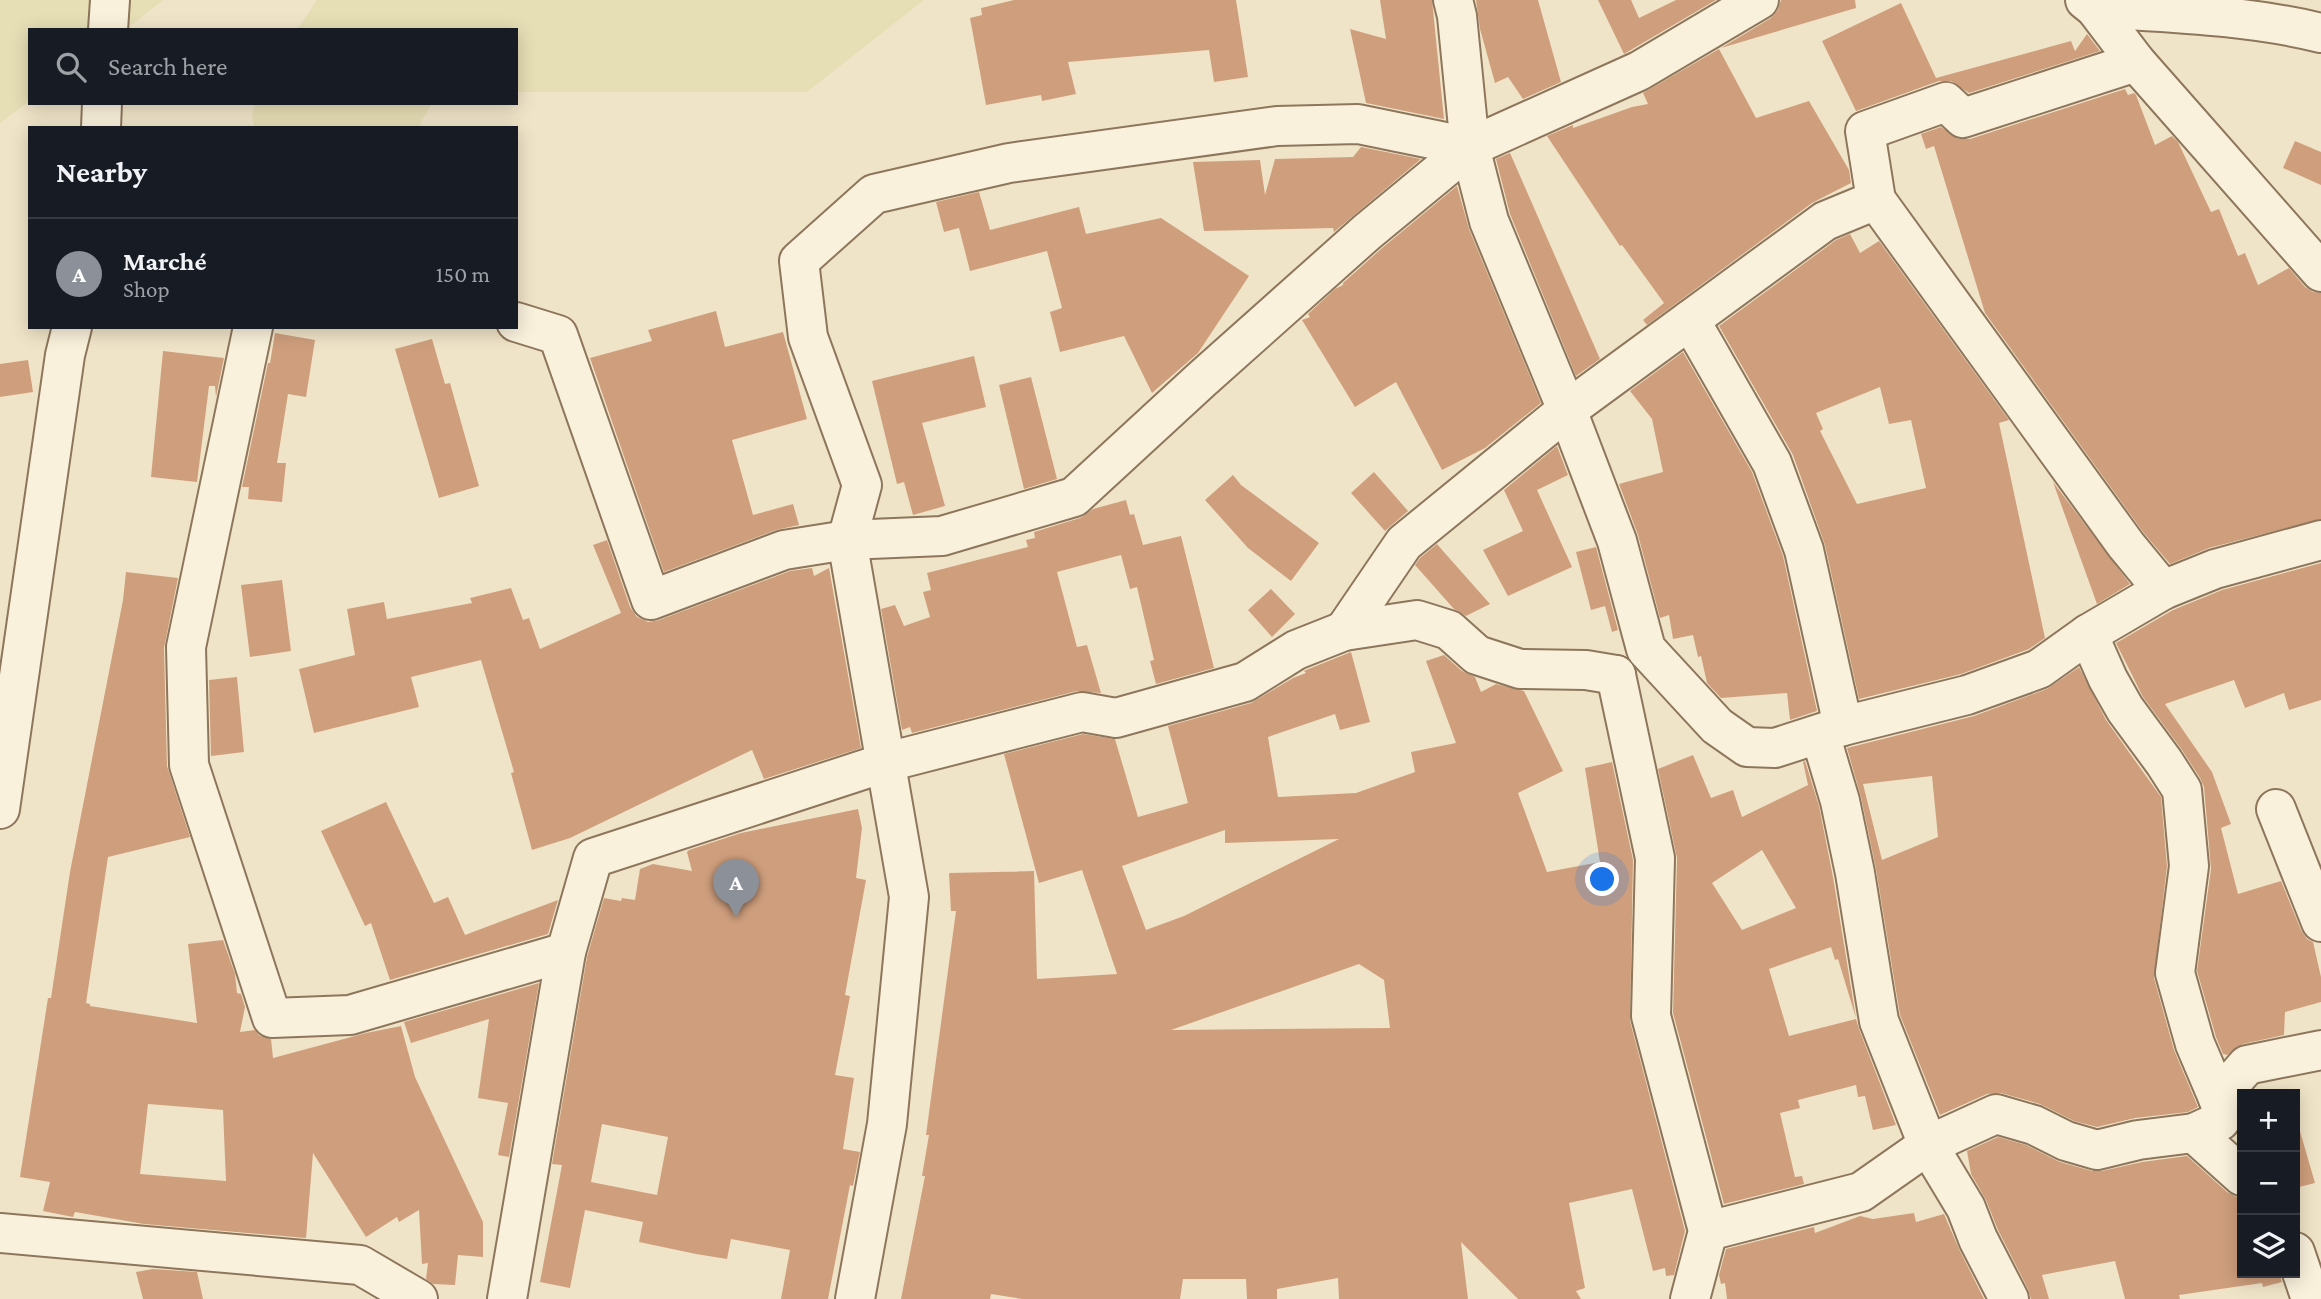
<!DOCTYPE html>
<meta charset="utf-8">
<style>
:root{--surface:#171b24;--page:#20242c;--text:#f1f3f6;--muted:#9ea1a6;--line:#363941;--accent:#8c9099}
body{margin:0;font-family:"Crimson Pro",serif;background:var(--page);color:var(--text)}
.controls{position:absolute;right:21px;bottom:21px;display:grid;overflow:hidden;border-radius:0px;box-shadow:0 4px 18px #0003}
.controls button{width:63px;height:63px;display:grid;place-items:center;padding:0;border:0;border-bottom:2px solid var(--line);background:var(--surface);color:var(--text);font:35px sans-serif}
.you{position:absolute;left:1603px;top:880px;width:24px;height:24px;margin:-18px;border:5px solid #fff;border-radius:50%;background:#1a73e8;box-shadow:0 0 0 10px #1a73e833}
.badge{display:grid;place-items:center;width:46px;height:46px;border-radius:50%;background:var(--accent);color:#fff;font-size:23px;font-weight:700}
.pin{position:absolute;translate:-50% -58px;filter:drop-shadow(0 2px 4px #0008)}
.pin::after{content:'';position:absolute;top:37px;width:24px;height:21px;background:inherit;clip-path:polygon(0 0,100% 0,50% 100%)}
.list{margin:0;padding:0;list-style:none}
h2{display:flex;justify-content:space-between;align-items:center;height:91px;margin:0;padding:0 28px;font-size:30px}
h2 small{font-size:23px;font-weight:400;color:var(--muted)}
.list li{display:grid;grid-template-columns:46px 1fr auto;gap:21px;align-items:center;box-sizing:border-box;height:112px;padding:0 28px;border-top:2px solid var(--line)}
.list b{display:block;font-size:26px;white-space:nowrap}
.list p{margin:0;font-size:23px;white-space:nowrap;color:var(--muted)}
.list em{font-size:23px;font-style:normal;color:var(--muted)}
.icon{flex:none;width:38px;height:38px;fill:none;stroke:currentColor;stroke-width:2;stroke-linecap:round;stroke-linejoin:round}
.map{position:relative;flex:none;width:2321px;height:1299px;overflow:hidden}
.search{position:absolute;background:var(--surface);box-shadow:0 4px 18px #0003;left:28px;top:28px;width:490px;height:77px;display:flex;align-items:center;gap:18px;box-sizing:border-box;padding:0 24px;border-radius:0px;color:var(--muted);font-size:26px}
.panel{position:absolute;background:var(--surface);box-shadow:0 4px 18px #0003;left:28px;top:126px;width:490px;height:203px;border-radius:0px}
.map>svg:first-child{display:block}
.farmland{fill:#e6deb5}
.building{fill:#cf9f7d;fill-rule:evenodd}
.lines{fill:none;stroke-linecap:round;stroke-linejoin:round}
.minor-casing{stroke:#8d765c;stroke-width:42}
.minor{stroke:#faf1dc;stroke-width:38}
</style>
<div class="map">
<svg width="2321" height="1299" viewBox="0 0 2321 1299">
<rect width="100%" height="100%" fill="#f0e4c8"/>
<g class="farmland">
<polygon points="0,0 163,0 125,30 30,30 30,101 0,123"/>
<polygon points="317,0 924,0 807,92 516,92 516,30 297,30"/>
<polygon points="255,103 432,103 418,128 254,128 252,117"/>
</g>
<g class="building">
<polygon points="1014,0 1236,0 1248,77 1214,82 1209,50 1068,62 1076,94 1042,101 1041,95 986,105 970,18 982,15 981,8"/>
<polygon points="1380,0 1432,0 1444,119 1366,103 1350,29 1386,39"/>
<polygon points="1476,0 1538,0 1561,82 1523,99 1508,77 1495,83 1480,29"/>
<polygon points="1598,0 1631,0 1639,18 1676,0 1716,0 1624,54"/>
<polygon points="1781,0 1855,0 1856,8 1721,48 1771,18 1778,10"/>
<polygon points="1901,3 1936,78 2071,41 2075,51 2087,34 2100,51 1969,93 1951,81 1939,81 1856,111 1822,41"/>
<polygon points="1719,49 1756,118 1809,101 1849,170 1851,183 1812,203 1647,325 1643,320 1664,303 1622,245 1620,246 1547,136 1573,125 1573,128 1632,107 1648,104 1643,93"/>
<polygon points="2125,89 2128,95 2134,93 2136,95 2155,145 2172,136 2178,142 2211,212 2219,209 2238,256 2245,253 2258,285 2289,268 2305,287 2313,292 2321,293 2321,519 2209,548 2170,564 2143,532 1985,313 1934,146 1926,149 1921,134 1941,127 1958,139 1970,139"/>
<polygon points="2295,141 2321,152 2321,185 2283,168"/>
<polygon points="1361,147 1421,159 1334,232 1333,228 1204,231 1193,162 1260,160 1265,195 1275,159 1353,157"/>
<polygon points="1510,153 1600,359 1576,376 1510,214 1496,159"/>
<polygon points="1457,186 1469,229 1541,403 1485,448 1442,470 1396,382 1355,407 1302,320 1310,317 1308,314 1335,289 1343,285 1343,283 1381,249"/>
<polygon points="979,192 990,230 1079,207 1086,234 1161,218 1249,276 1198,353 1152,393 1124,336 1060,352 1050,312 1062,308 1047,251 970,271 959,228 944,232 936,202"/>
<path d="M 1850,234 L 1860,253 L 1879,241 L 2009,420 L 1999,423 L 2045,638 L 2029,649 L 1961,674 L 1859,699 L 1825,545 L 1793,455 L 1719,326 L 1836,240 ZM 1880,387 L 1889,424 L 1911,420 L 1926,488 L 1857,504 L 1820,431 L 1823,429 L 1816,413 Z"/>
<polygon points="716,311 725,347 783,332 807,419 732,440 753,515 793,504 799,525 776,530 664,572 590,358 652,341 648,330"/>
<polygon points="275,333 315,340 306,397 288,394 277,463 286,463 282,502 248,499 249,487 242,487 268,363 270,363"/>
<polygon points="432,339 445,384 450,383 479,486 439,498 395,349"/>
<polygon points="163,351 224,358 216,397 215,386 209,386 197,482 151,477"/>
<polygon points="1683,352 1752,472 1783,556 1817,711 1790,720 1787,693 1721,698 1707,683 1701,656 1698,657 1693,635 1673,639 1669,615 1660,618 1638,535 1619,484 1663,472 1652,419 1630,391"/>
<polygon points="974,356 986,407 922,423 945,506 913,515 904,482 897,484 872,381"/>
<polygon points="28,360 33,392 0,397 0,364"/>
<polygon points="1031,377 1057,479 1024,489 999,385"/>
<polygon points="1557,446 1568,475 1537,490 1572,567 1508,596 1483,550 1523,531 1504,490"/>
<polygon points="1374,472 1408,511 1385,531 1351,493"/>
<polygon points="1233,475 1241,485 1319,543 1291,581 1248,548 1205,500"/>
<polygon points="2053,482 2130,584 2097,604"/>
<polygon points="1126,500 1130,515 1134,514 1143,545 1181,536 1214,668 1156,684 1150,661 1154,660 1137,587 1130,589 1121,555 1057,572 1077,647 1087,645 1101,693 1077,691 912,733 910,727 902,730 881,609 895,605 904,626 930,617 923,592 931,590 927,573 1028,547 1026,540 1035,538 1034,532 1080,518 1093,509"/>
<polygon points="607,540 630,607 637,617 648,622 659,620 790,571 812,568 814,576 829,568 861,748 764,779 752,750 570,838 532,850 511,773 514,772 481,660 411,677 419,707 314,733 299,669 355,655 347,609 384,602 387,619 472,603 470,598 511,588 523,620 529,618 540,649 621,613 593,545"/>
<polygon points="1437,544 1443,551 1490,604 1466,616 1454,609 1415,565 1420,558"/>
<polygon points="1596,547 1618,630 1612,632 1605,606 1591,610 1576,552"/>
<polygon points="2321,563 2321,700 2289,710 2284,693 2245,708 2234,680 2165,704 2212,772 2231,824 2221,828 2238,894 2281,881 2301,930 2307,939 2313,942 2321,977 2321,1002 2285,1012 2284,1035 2243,1044 2227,1055 2223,1054 2216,1037 2197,971 2211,869 2204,787 2200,778 2182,750 2143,697 2116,643 2173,610 2222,590"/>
<path d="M 126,572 L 178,578 L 164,648 L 167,766 L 190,837 L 108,857 L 86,1003 L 90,1004 L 90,1006 L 197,1023 L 188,944 L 223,940 L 235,974 L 237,993 L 241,994 L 245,1007 L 240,1032 L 255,1030 L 260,1036 L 271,1039 L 273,1058 L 366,1033 L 401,1026 L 415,1077 L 483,1222 L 483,1257 L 458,1255 L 455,1285 L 433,1284 L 426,1279 L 428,1263 L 422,1264 L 419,1210 L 399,1222 L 397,1217 L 366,1237 L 313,1153 L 306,1238 L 144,1224 L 75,1212 L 73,1217 L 43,1211 L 50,1182 L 20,1177 L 48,998 L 51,998 L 70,872 L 123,600 ZM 148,1104 L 223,1110 L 226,1181 L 140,1174 Z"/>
<polygon points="282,580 291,651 250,657 241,585"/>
<polygon points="1271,589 1295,614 1272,637 1248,610"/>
<path d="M 1351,652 L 1370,722 L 1340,730 L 1335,714 L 1268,737 L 1278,797 L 1356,793 L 1415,772 L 1411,752 L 1456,743 L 1426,661 L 1444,655 L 1462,671 L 1475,677 L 1481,692 L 1496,684 L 1524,691 L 1563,771 L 1518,793 L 1547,872 L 1600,862 L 1585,768 L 1612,762 L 1633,860 L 1630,1021 L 1685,1231 L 1674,1275 L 1666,1276 L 1665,1268 L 1653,1271 L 1632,1189 L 1569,1203 L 1585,1288 L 1576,1291 L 1581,1299 L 1518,1299 L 1461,1242 L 1468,1299 L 1339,1299 L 1338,1278 L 1277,1289 L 1277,1299 L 1247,1299 L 1246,1279 L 1183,1279 L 1180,1299 L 1022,1299 L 991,1294 L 990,1299 L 901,1299 L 925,1176 L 922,1176 L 929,1135 L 926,1135 L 956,911 L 951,911 L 949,873 L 1034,871 L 1037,979 L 1117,974 L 1082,870 L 1039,883 L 1004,754 L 1083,734 L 1115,739 L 1138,817 L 1188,803 L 1168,726 L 1251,703 L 1293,678 L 1306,673 L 1304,671 L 1306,670 ZM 1225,830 L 1225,843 L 1339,839 L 1184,916 L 1146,930 L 1122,866 ZM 1359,964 L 1384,980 L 1390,1028 L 1171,1030 Z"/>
<path d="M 2079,667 L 2106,720 L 2161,797 L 2167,866 L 2154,978 L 2174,1050 L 2198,1107 L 2188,1112 L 2135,1118 L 2097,1127 L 2074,1121 L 2040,1104 L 2001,1093 L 1987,1094 L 1940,1115 L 1900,1015 L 1876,869 L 1861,797 L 1847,748 L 1974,716 L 2047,689 ZM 1932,776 L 1938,837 L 1882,860 L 1863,784 Z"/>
<polygon points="237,677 244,752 211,756 209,680"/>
<path d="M 1693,755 L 1711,798 L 1733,790 L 1742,817 L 1808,785 L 1803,762 L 1805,761 L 1819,806 L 1833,877 L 1856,1018 L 1838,959 L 1835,960 L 1831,947 L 1769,969 L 1789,1036 L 1856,1019 L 1859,1029 L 1896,1125 L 1873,1130 L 1865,1096 L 1858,1097 L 1856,1085 L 1798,1100 L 1800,1108 L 1780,1113 L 1795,1177 L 1802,1176 L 1804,1184 L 1724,1204 L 1673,1013 L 1677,858 L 1658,769 ZM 1762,850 L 1796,908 L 1742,930 L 1712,883 Z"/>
<polygon points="386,802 434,903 448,897 465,935 558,900 548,934 390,980 371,923 365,926 321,831"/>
<path d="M 858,809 L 862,828 L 856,878 L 866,880 L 845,995 L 850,996 L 835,1075 L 854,1078 L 843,1149 L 860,1152 L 853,1186 L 850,1185 L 828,1299 L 781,1299 L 790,1250 L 731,1239 L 727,1259 L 696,1254 L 639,1242 L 643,1222 L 585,1210 L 570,1288 L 540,1282 L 562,1165 L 552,1164 L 587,957 L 604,898 L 621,901 L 622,898 L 635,900 L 640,869 L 653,864 L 692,871 L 687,852 L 689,850 L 741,833 ZM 602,1124 L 668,1137 L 657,1195 L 591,1182 Z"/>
<polygon points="539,983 509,1157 498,1155 508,1103 478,1098 489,1019 411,1043 404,1022"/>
<polygon points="2295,1114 2315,1183 2295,1188"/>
<polygon points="1998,1137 2026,1145 2060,1162 2092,1171 2102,1171 2142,1162 2187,1156 2227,1192 2237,1197 2242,1197 2242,1273 2279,1273 2282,1282 2263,1287 2262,1283 2179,1295 2180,1299 2125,1299 2115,1261 2042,1275 2049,1299 2031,1299 2028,1289 1998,1230 1986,1200 1971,1174 1967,1151"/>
<polygon points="1914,1213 1916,1222 1944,1214 1959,1249 1984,1299 1727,1299 1725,1283 1721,1284 1719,1275 1726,1249 1814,1227 1815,1233 1860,1216 1873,1219"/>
<polygon points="153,1269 197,1272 203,1299 143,1299 136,1272"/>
</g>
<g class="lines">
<defs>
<g id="minor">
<polyline points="1453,0 1457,16 1470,147 1489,221 1567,410 1617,541 1646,649 1717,726 1747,747 1775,748 1843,726 1967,695 2039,669 2088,634 2163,590 2215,569 2321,540"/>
<polyline points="2085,0 2095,8 2136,62 2321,272"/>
<path d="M 2095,8 C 2170,13 2248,15 2321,33"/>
<polyline points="108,30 110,0"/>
<polyline points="101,128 102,103"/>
<polyline points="1876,200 2126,545 2163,590"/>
<polyline points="1690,320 1772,463 1804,550 1843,726"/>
<polyline points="516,322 558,335 651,600 784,550 847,540 942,536 1074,497 1201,380 1367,232 1470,147 1639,71 1759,0"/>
<polyline points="253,327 186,647 189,765 272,1018 350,1015 566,952"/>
<polyline points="1344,631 1404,543 1567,410 1825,221 1876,200 1865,131 1946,102 1963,118 2136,62"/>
<polyline points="2088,634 2108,679 2125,709 2164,762 2182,790 2189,866 2175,973 2195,1044 2218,1098"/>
<polyline points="1616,675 1655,858 1651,1016 1708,1231 1690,1299"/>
<polyline points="1820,734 1840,801 1855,873 1879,1021 1928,1145 1966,1208 1978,1239 2009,1299"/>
<polyline points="0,809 65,355 72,327"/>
<polyline points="2276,809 2321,922"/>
<polyline points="2194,1133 2242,1176"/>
<polyline points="1708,1231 1861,1192 1928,1145 1996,1114 2034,1125 2066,1141 2097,1150 2138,1140 2194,1133 2220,1121 2222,1109 2218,1098 2247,1065 2321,1050"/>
<polyline points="0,1233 360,1265 418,1299"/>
<polyline points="2295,1252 2311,1299"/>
<polyline points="507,1299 566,952 593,858 887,762 1082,712 1116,718 1245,682 1296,650 1344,631 1417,620 1449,630 1477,655 1520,669 1586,670 1616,675"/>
<polyline points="855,1299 887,1124 909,897 847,540 862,485 808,337 799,261 874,194 1009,163 1277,126 1358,124 1470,147"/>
</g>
</defs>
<use href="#minor" class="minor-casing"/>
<use href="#minor" class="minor"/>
</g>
</svg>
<div class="controls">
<button>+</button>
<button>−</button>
<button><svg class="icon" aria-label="layers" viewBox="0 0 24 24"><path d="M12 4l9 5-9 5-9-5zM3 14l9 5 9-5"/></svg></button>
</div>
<div class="you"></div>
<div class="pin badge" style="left:736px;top:917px">A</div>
<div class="search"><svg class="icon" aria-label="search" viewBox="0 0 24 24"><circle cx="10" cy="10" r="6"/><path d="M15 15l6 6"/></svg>Search here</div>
<section class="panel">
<h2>Nearby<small></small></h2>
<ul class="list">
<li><span class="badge">A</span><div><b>Marché</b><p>Shop</p></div><em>150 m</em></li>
</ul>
</section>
</div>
